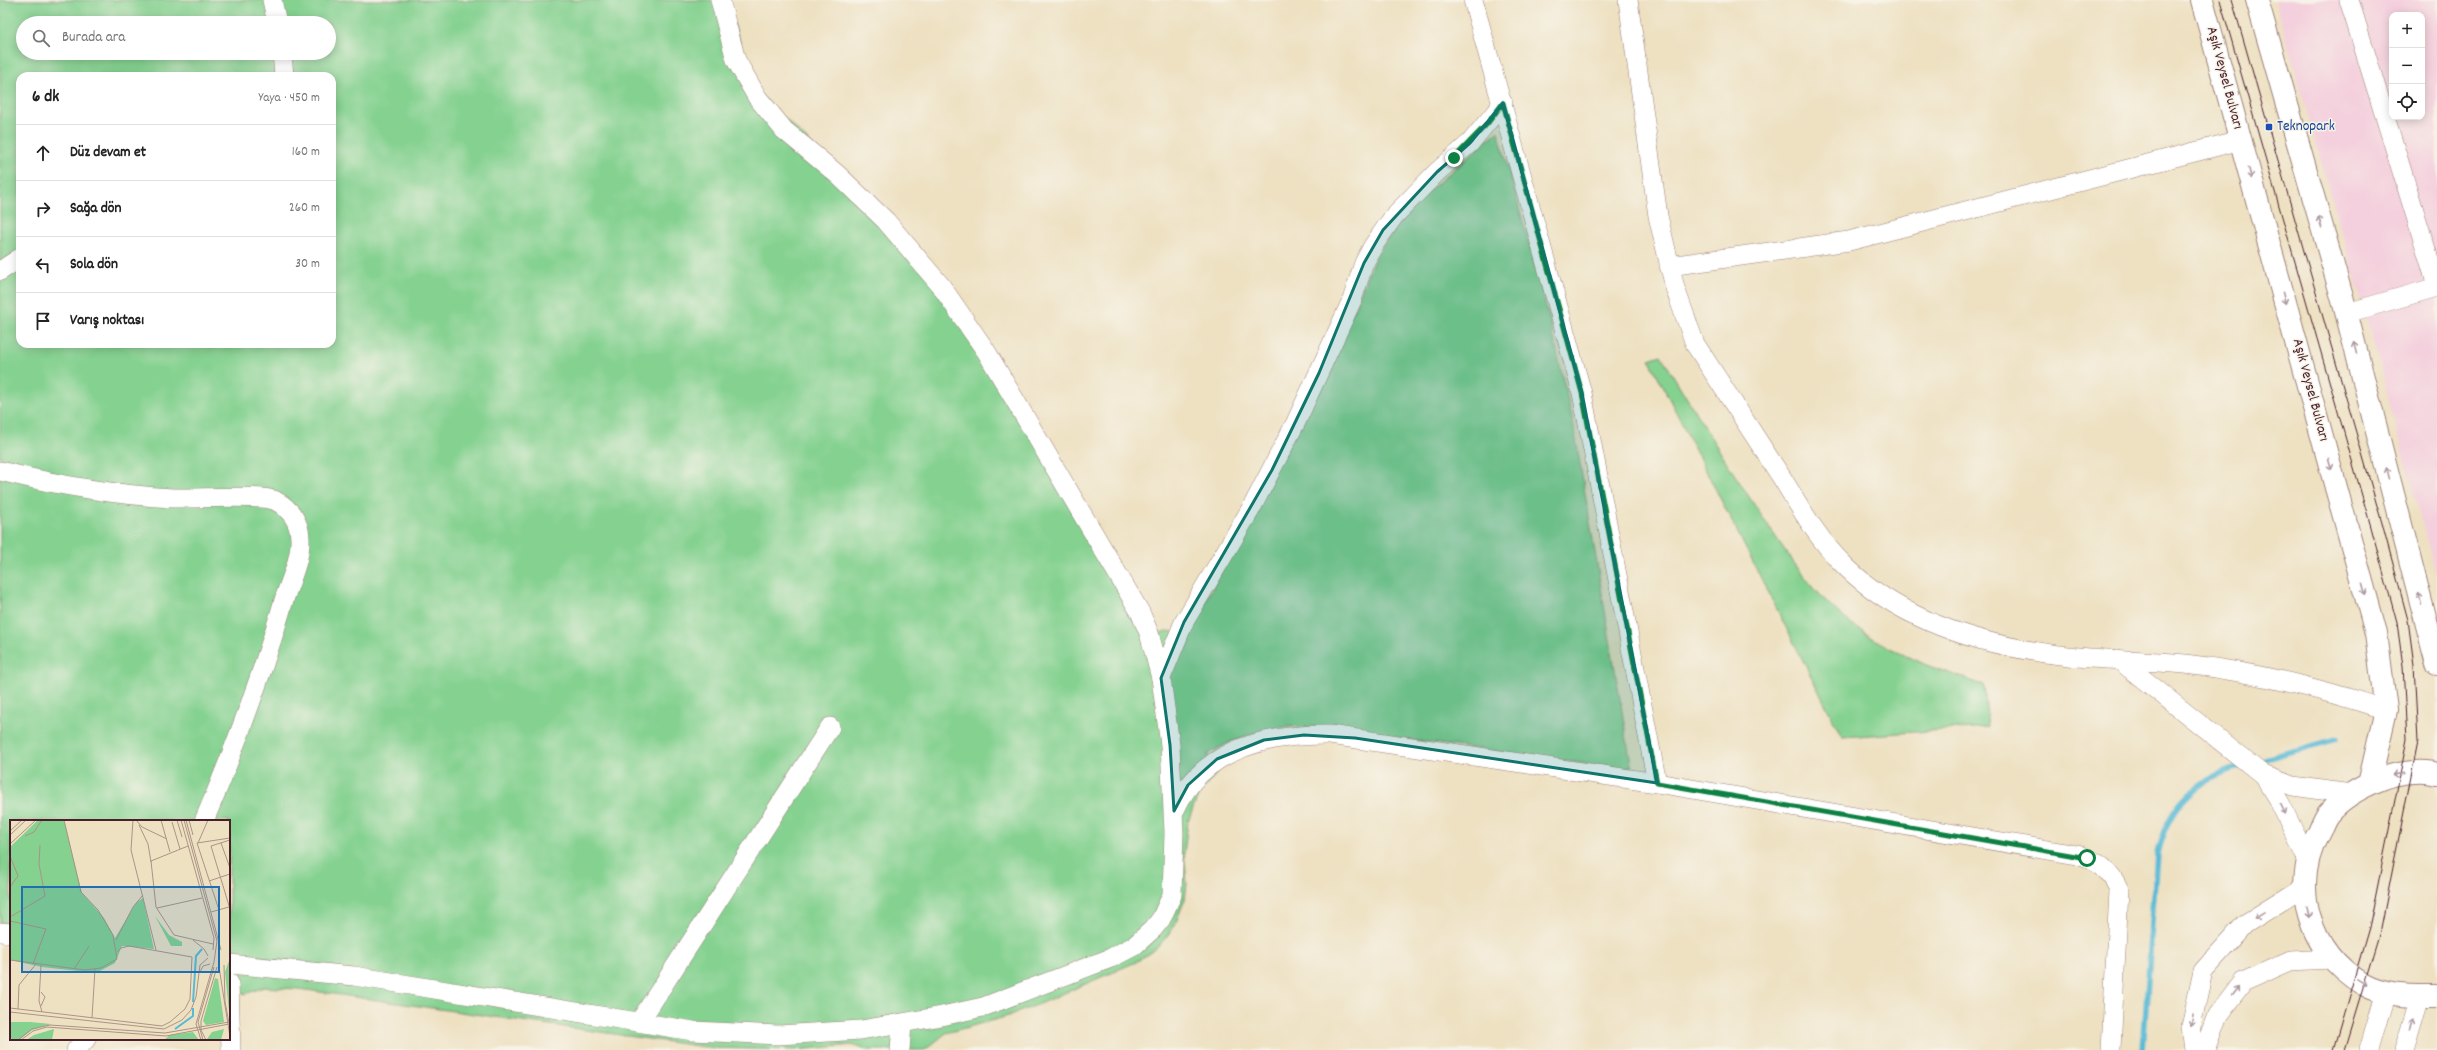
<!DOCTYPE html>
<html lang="tr">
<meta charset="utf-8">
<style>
:root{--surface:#fff;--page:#f6f6f6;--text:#222;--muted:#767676;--line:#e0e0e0}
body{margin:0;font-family:Dekko,sans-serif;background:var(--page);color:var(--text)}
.controls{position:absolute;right:12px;top:12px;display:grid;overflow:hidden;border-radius:8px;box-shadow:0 2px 10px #0003}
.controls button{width:36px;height:36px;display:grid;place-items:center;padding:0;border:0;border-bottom:1px solid var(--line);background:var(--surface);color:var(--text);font:20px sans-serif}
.stop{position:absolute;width:12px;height:12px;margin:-9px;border:3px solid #0b8043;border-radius:50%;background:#fff}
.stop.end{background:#0b8043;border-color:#fff;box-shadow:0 1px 4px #0008}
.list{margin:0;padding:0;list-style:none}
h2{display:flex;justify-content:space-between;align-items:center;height:52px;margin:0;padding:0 16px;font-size:17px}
h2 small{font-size:13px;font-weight:400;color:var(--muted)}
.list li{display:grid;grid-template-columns:26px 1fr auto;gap:12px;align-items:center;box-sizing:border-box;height:56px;padding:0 16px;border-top:1px solid var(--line)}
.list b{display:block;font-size:15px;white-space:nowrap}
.list em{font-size:13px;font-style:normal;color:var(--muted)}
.icon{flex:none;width:22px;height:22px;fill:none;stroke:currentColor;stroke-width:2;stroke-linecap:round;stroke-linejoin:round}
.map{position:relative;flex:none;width:2437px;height:1050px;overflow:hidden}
.search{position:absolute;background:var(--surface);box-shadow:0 2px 10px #0003;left:16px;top:16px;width:320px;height:44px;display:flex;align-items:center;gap:10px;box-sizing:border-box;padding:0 14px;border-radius:22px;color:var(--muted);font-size:15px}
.panel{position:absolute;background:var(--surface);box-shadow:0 2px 10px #0003;left:16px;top:72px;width:320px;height:276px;border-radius:12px}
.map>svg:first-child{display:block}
.built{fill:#f4cfdd;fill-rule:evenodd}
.green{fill:#84d190;stroke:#67785e;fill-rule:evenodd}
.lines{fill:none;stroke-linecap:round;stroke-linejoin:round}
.stream{stroke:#58bad6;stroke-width:5.5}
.minor-casing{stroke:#9c8076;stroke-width:20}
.major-casing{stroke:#9c8076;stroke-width:24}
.minor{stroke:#fff;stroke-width:19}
.major{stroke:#fff;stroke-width:22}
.tram{stroke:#4a1f2b;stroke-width:1}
.oneway{stroke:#ae9aa0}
.route{stroke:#0b8043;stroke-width:5}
.marked{fill:#0f766e;fill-opacity:0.2;stroke:#0f766e;stroke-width:3;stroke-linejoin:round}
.transit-dot{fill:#1a4fb4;stroke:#f7f3e8;stroke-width:1.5}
.labels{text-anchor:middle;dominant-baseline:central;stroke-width:3;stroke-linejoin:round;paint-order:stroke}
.street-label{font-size:15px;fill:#4a1f2b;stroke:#f7f3e8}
.transit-label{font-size:15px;fill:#164399;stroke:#f7f3e8;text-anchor:start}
.inset-river{fill:none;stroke:#58bad6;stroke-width:2}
.inset-road{fill:none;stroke:#ac9386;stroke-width:1}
.view{fill:#1f6fb2;fill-opacity:0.15;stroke:#1f6fb2;stroke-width:2}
.inset-edge{fill:none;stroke:#4a1f2b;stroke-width:2}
</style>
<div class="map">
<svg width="2437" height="1050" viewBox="0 0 2437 1050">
<rect width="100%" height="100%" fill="#f7f3e8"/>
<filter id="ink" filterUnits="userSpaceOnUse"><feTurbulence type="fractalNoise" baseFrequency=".025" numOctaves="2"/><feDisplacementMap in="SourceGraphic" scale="8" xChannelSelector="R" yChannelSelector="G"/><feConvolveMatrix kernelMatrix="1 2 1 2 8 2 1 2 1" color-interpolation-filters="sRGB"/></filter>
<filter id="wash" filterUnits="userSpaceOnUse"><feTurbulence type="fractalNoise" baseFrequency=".012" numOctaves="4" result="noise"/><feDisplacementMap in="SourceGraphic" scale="16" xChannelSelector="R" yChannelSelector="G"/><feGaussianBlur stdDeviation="0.9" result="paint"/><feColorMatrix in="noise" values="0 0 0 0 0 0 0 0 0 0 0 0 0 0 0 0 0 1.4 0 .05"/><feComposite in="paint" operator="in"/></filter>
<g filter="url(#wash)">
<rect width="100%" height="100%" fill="#eee1c2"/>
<path class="built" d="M 2275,0 L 2437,0 L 2437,577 L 2370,331 ZM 2392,15 L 2422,15 L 2422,117 L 2392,117 Z"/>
<g class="green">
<path d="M 0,0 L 726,0 L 756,90 L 907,238 L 1159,633 L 1170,631 L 1187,638 L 1352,314 L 1376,255 L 1415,203 L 1498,131 L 1549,318 L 1573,423 L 1632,770 L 1316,727 C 1275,724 1242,733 1207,755 L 1217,773 L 1199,794 L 1188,821 L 1184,853 L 1187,884 L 1185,899 L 1174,927 L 1158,947 L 1136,962 L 1032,1007 L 1005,1017 L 946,1033 L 925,1050 L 867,1050 L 852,1045 L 795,1050 L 712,1048 L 299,989 L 263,987 L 246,994 L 229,990 L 229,821 L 11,821 L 11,940 L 0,937 ZM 23,23 L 329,23 L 329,53 L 23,53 ZM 20,76 L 332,76 L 332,344 L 20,344 Z"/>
<path d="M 1661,355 C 1691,406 1722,456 1755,506 C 1785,551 1815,599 1860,630 C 1898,656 1941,671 1984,685 L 1988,727 L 1842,737 L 1649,359 Z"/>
</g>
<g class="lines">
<g class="stream">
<polyline points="2265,759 2337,739"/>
<path d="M 2143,1050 L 2157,854 C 2167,809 2194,780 2238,767"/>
</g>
</g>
</g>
<g filter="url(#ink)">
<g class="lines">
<defs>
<g id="minor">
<polyline points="272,0 277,23"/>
<polyline points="1473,0 1582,393 1657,783"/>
<path d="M 1628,0 L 1658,216 L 1675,288 L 1695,344 C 1724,389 1753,433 1782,478 C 1801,509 1819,541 1846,567 C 1910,629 2002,651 2089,658 C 2121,660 2153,661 2185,664 C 2254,672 2320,688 2386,710"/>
<polyline points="2349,0 2437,285"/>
<polyline points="282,53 284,76"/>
<polyline points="1669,266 1849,241 2241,140"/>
<polyline points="0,271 20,258"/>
<polyline points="2347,313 2437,287"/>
<path d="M 0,471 C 57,485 114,495 173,498 C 194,499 263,494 276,501 C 291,509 300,523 300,539 C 301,558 290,581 284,600 C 262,675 235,749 204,821"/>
<polyline points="2118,659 2263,775 2280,803 2308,861"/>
<polyline points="1161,678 1184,622 1252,507 1296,422 1352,300 1364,263 1373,246 1394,216 1437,172 1470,143 1503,103"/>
<polyline points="2263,775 2293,786 2351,794"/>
<path d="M 1175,810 C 1202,748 1268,734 1330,735 L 1657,783 L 2077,855 C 2097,860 2111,870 2119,890 L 2111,1050"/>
<polyline points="0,932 11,933"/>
<polyline points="229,964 354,976 693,1031 778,1035 861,1030 942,1016 983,1007 1111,958 1134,946 1153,929 1161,919 1172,895 1174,833 1170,745 1161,678 1149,633 1140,612 986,351 941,286 886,221 838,175 784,130 757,97 736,60 720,0"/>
<polyline points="229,983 231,1050"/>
<polyline points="640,1021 830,727"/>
<polyline points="76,1050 86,1039"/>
<polyline points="900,1050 902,1024"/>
<polyline points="2194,1050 2191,1026 2203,971 2245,924 2304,887"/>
<polyline points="2205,1050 2218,1015 2243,982 2290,961 2332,959"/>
<polyline points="2369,1050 2386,992"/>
<polyline points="2404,1050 2420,996"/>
</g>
<g id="major">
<polyline points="2202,0 2376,633 2386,710 2369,784"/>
<polyline points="2257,0 2344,304 2437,664"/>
<path d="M 2437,774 C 2421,769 2396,773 2381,779 C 2361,787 2342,797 2328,814 C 2325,818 2322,825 2320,830 C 2289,886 2308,951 2363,984 C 2386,997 2412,996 2437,996"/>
</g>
</defs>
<use href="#minor" class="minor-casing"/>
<use href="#major" class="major-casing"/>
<use href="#minor" class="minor"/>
<use href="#major" class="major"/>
<g class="tram">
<polyline points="2220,0 2371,527 2397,623 2403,666 2407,740 2370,924 2333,1050"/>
<polyline points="2232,0 2382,523 2408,620 2414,665 2418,741 2381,928 2344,1050"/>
</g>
</g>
<defs><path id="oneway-shaft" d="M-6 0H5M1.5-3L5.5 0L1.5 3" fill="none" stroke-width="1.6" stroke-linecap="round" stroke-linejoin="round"/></defs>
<g class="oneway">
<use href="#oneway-shaft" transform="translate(2250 173) rotate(75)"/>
<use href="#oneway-shaft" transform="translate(2320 222) rotate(-106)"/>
<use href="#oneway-shaft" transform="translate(2284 298) rotate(75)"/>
<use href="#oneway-shaft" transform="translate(2355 347) rotate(-104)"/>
<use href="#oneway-shaft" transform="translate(2330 464) rotate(75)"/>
<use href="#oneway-shaft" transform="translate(2388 473) rotate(-104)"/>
<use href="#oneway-shaft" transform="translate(2364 589) rotate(75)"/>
<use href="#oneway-shaft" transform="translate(2420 599) rotate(-104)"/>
<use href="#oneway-shaft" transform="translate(2398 774) rotate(174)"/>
<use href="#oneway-shaft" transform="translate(2283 809) rotate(64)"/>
<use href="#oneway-shaft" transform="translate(2308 912) rotate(79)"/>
<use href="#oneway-shaft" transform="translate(2259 916) rotate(148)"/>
<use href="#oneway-shaft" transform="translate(2363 982) rotate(31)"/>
<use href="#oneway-shaft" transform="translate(2236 991) rotate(-53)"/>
<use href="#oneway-shaft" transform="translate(2192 1020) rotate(100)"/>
<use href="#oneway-shaft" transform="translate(2412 1023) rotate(-74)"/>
</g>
</g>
<g class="lines" filter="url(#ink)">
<polyline class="route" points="1454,158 1487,124 1503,103 1582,393 1657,783 2087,858"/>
</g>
<path class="marked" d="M 1503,103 L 1582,393 L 1657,783 L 1355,738 L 1304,735 L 1264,740 L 1217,759 L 1188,785 L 1174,811 L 1170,745 L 1161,678 L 1184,622 L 1272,470 L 1319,373 L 1364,263 L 1383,230 L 1437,172 L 1470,143 Z"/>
<rect class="transit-dot" x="2265" y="123" width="8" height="8" rx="2"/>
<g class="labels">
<g class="street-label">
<text transform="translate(2224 78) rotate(75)">Aşık Veysel Bulvarı</text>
<text transform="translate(2310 390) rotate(75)">Aşık Veysel Bulvarı</text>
</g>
<g class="transit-label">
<text x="2277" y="127">Teknopark</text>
</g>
</g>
<g transform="translate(10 820)">
<rect width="220" height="220" fill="#eee1c2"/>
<path d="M 28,0 L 54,0 L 72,73 L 94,98 L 105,118 L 126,83 L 133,78 L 144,129 L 112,126 L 105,143 L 86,153 L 32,147 L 0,140 L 0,27 ZM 145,96 L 159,115 L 172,122 L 172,126 L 161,126 ZM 220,138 L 220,201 L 215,152 ZM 205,158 L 208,159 L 214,202 L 196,205 L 193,201 ZM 0,202 L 20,202 L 41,204 L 22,210 L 9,220 L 3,220 L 0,217 ZM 44,209 L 42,220 L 16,220 L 24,215 ZM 214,209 L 211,220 L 197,219 L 202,212 ZM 183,212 L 189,220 L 154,220 L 160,215 Z" fill="#84d190"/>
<path class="inset-river" d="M 183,182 L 186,136 L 192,129M 165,209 L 183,196 L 183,188"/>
<path class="inset-road" d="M 123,0 L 121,30 L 146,130M 126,0 L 132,7 L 157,19M 151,0 L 160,32M 167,0 L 172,17M 171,0 L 204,118 L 203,130M 174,0 L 207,121 L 204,142 L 186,204 L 191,220M 176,0 L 211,130M 179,0 L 183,15M 162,2 L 170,29M 129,5 L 138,24 L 141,42M 0,11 L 12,0M 0,15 L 16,0M 15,16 L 24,12 L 32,0M 220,20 L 201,26 L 220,89M 188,23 L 198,0M 211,23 L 220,48M 0,24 L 26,0M 178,26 L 141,41 L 146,87 L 164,115 L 203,124M 0,36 L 8,56 L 0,67M 199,61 L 220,54M 147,88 L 192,78M 209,90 L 187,23 L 220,18M 201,92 L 219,87M 0,97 L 35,76 L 29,44 L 30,25M 0,101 L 36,109 L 23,144M 106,120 L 123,87 L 133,75M 183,120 L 194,129 L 198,136M 0,140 L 75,150 L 91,148 L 107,139 L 103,115 L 88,90 L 71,72 L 54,0M 31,145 L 29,181 L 32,192M 214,145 L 215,182 L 220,208M 209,147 L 220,217M 64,149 L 79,126M 190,152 L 193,146 L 200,144M 31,186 L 35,177 L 31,172M 0,188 L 152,206 L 160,202 L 175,189 L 180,179 L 182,137 L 119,126 L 111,128 L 107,132M 8,189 L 9,165 L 26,144M 0,192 L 154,209 L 172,200 L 181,190 L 186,177 L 190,145 L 198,138M 82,198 L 85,149M 8,220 L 22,209 L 40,205 L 155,213 L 219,202M 11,220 L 23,211 L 37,207 L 156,216 L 219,204M 193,220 L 188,202 L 204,147M 196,220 L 191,210 L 191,201 L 207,147"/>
<path class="view" d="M 12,67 L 209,67 L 209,152 L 12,152 Z"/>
<rect width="220" height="220" class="inset-edge"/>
</g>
</svg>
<div class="controls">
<button>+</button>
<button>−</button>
<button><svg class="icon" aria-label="locate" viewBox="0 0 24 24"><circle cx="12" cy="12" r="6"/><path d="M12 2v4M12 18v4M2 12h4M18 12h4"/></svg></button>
</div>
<div class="stop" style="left:2087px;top:858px"></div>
<div class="stop end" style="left:1454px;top:158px"></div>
<div class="search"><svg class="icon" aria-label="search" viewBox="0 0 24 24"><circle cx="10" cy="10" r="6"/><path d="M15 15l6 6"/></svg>Burada ara</div>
<section class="panel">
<h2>6 dk<small>Yaya · 450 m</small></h2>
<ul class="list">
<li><svg class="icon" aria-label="ahead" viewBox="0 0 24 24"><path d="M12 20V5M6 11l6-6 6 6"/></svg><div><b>Düz devam et</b></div><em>160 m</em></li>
<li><svg class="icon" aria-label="right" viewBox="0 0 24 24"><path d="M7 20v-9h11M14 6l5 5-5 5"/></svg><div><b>Sağa dön</b></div><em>260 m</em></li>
<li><svg class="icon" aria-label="left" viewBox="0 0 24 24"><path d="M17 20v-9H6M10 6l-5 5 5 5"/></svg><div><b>Sola dön</b></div><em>30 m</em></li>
<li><svg class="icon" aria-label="arrive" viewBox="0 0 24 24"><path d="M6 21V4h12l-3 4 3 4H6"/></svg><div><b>Varış noktası</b></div></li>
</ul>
</section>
</div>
